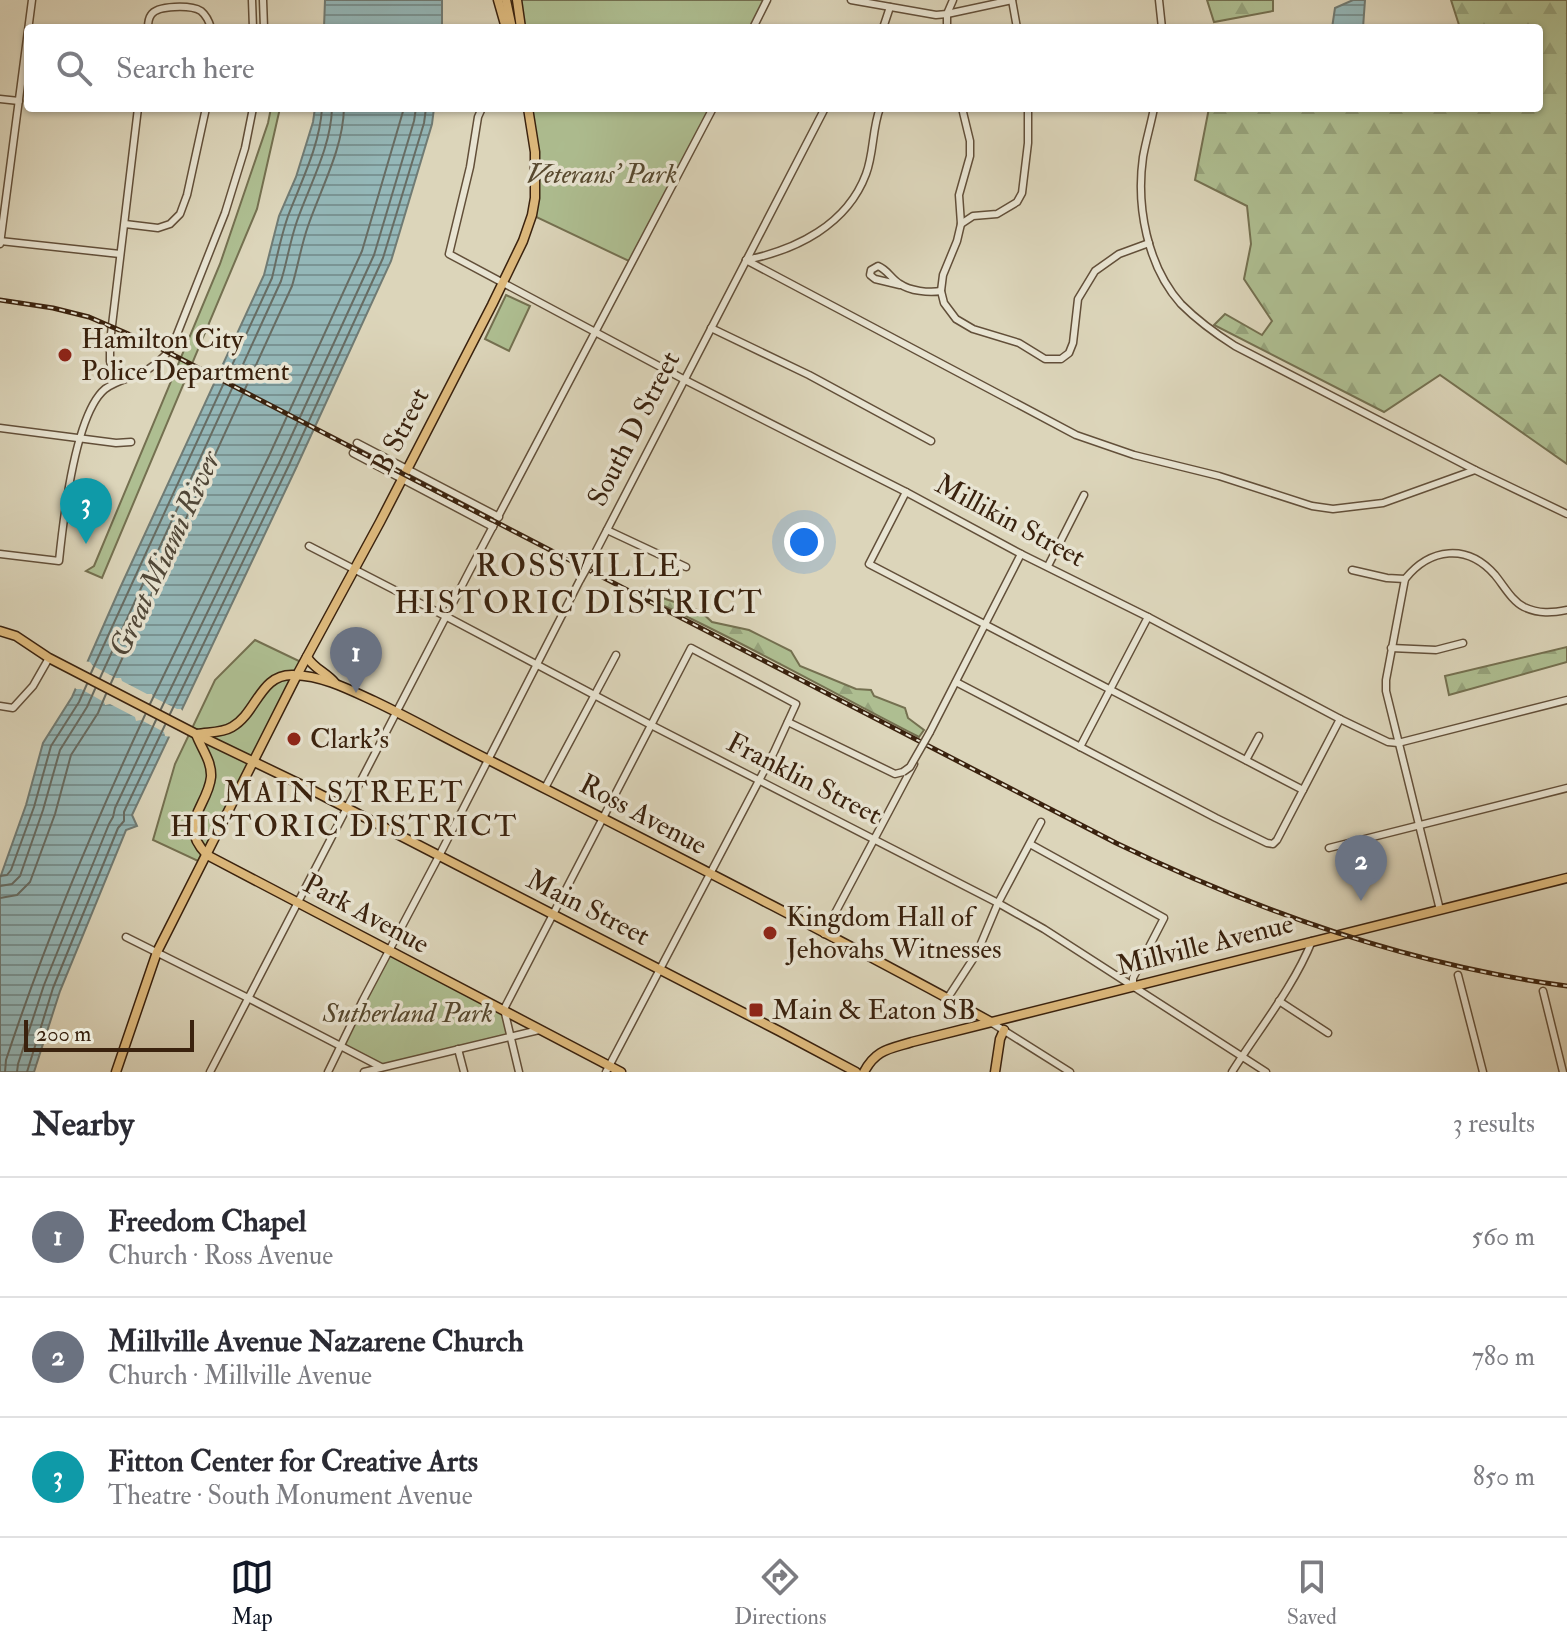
<!DOCTYPE html>
<meta charset="utf-8">
<style>
:root{--surface:#fff;--page:#f7f7f7;--text:#2b2b33;--muted:#7c7c81;--line:#e1e1e2;--accent:#111827}
body{margin:0;font-family:"IM FELL Double Pica",serif;background:var(--page);color:var(--text)}
.scale{position:absolute;left:24px;bottom:20px;width:170px;box-sizing:border-box;padding-left:8px;border:4px solid #3a220e;border-top:0;font-size:22px;line-height:28px;white-space:nowrap;color:#3a220e;-webkit-text-stroke:6px #e8e4d2;paint-order:stroke}
.you{position:absolute;left:804px;top:542px;width:28px;height:28px;margin:-20px;border:6px solid #fff;border-radius:50%;background:#1a73e8;box-shadow:0 0 0 12px #1a73e833}
.badge{display:grid;place-items:center;width:52px;height:52px;border-radius:50%;background:var(--accent);color:#fff;font-size:26px;font-weight:700}
.pin{position:absolute;translate:-50% -66px;filter:drop-shadow(0 2px 4px #0008)}
.pin::after{content:'';position:absolute;top:42px;width:28px;height:24px;background:inherit;clip-path:polygon(0 0,100% 0,50% 100%)}
.list{margin:0;padding:0;list-style:none}
h2{display:flex;justify-content:space-between;align-items:center;height:104px;margin:0;padding:0 32px;font-size:34px}
h2 small{font-size:26px;font-weight:400;color:var(--muted)}
.list li{display:grid;grid-template-columns:52px 1fr auto;gap:24px;align-items:center;box-sizing:border-box;height:120px;padding:0 32px;border-top:2px solid var(--line)}
.list b{display:block;font-size:30px;white-space:nowrap}
.list p{margin:0;font-size:26px;white-space:nowrap;color:var(--muted)}
.list em{font-size:26px;font-style:normal;color:var(--muted)}
.icon{flex:none;width:44px;height:44px;fill:none;stroke:currentColor;stroke-width:2;stroke-linecap:round;stroke-linejoin:round}
.map{position:relative;flex:none;width:1567px;height:1072px;overflow:hidden}
.search{position:absolute;background:var(--surface);box-shadow:0 2px 6px #0004;left:24px;right:24px;top:24px;height:88px;display:flex;align-items:center;gap:20px;box-sizing:border-box;padding:0 28px;border-radius:8px;color:var(--muted);font-size:30px}
.sheet{height:464px;background:var(--surface)}
nav{display:flex;justify-content:space-around;align-items:center;box-sizing:border-box;height:112px;border-top:2px solid var(--line);background:var(--surface);font-size:22px;color:var(--muted)}
nav a{display:grid;justify-items:center;gap:4px}
nav .on{color:var(--accent)}
.map>svg:first-child{display:block}
.green{fill:#aebe91;stroke:#747050;stroke-width:2}
.forest{fill:url(#forest-firs);stroke:#747050;stroke-width:2}
.water{fill:url(#water-rules);stroke:#707b74;stroke-width:2}
.pier{fill:#dcd5ba}
.lines{fill:none;stroke-linecap:round;stroke-linejoin:round}
.shore{stroke:#676c63;stroke-width:2}
.minor-casing{stroke:#624f39;stroke-width:9}
.major-casing{stroke:#3a220e;stroke-width:11}
.minor{stroke:#e8e4d2;stroke-width:6}
.major{stroke:#deba7d;stroke-width:8}
.rail-casing{stroke:#3a220e;stroke-width:5}
.rail{stroke:#e8e4d2;stroke-width:2;stroke-dasharray:6;stroke-linecap:butt}
.minor-bridge-casing{stroke:#624f39;stroke-width:9;stroke-linecap:butt}
.minor-bridge{stroke:#e8e4d2;stroke-width:6}
.poi-dot{fill:#8f2418;stroke:#e8e4d2;stroke-width:3}
.labels{text-anchor:middle;dominant-baseline:central;stroke-width:7;stroke-linejoin:round;paint-order:stroke}
.park-label{font-size:28px;font-style:italic;fill:#57492f;stroke:#e8e4d2}
.poi-label{font-size:28px;fill:#3a220e;stroke:#e8e4d2;text-anchor:start}
.street-label{font-size:28px;fill:#3a220e;stroke:#e8e4d2}
.water-label{font-size:30px;font-style:italic;fill:#504738;stroke:#e8e4d2}
.neighbourhood-label{font-size:30px;letter-spacing:2px;fill:#3a220e;stroke:#e8e4d2}
.quarter-label{font-size:32px;letter-spacing:2px;fill:#3a220e;stroke:#e8e4d2}
</style>
<div class="map">
<svg width="1567" height="1072" viewBox="0 0 1567 1072">
<defs>
<pattern id="forest-firs" width="22" height="20" patternUnits="userSpaceOnUse" patternTransform="scale(2)"><rect width="22" height="20" fill="#aebe91"/><path d="M5 1l3.5 6h-7zM16 11l3.5 6h-7z" fill="#96a37c"/></pattern>
<pattern id="water-rules" width="6" height="5" patternUnits="userSpaceOnUse" patternTransform="scale(2)"><rect width="6" height="5" fill="#94b7b8"/><path d="M0 2.5h6" fill="none" stroke="#7a9494"/></pattern>
</defs>
<rect width="100%" height="100%" fill="#dcd5ba"/>
<filter id="stains"><feTurbulence type="fractalNoise" baseFrequency=".0025" numOctaves="4"/><feColorMatrix values="0 0 0 0 .2 0 0 0 0 .09 0 0 0 0 .02 0 0 0 .5 -.17"/></filter>
<radialGradient id="worn" r=".72"><stop offset=".6" stop-color="#630" stop-opacity="0"/><stop offset="1" stop-color="#630" stop-opacity=".3"/></radialGradient>
<g class="green">
<polygon points="517,0 767,0 753,28 521,28"/>
<polygon points="271,108 280,108 257,209 102,578 86,571 94,566 220,264 268,123"/>
<polygon points="528,108 713,108 631,262 532,215 535,197"/>
<polygon points="506,295 530,306 509,351 485,339"/>
<polygon points="255,640 301,662 198,861 153,840 175,764 215,680"/>
<polygon points="389,951 504,1009 511,1036 381,1067 340,1047"/>
</g>
<g class="forest">
<polygon points="1207,0 1273,0 1273,11 1214,22"/>
<polygon points="1451,0 1567,0 1567,464 1440,375 1384,412 1214,325 1225,314 1262,335 1272,321 1244,279 1251,244 1247,206 1195,180 1209,108 1539,108 1539,28 1460,28"/>
<path d="M 663,598 L 700,611 L 712,622 L 749,630 L 791,651 L 800,666 L 856,689 L 871,690 L 874,696 L 905,708 L 908,718 L 924,730 L 919,737 C 833,693 749,645 660,604 Z"/>
<polygon points="1567,647 1567,662 1449,695 1445,676"/>
</g>
<g class="water">
<polygon points="325,0 442,0 442,28 324,28"/>
<polygon points="1353,0 1365,0 1363,28 1332,28 1335,8"/>
<polygon points="315,108 434,108 432,124 391,261 296,468 132,815 137,826 126,830 60,991 34,1072 0,1072 0,878 26,805 43,743 72,697 120,588 264,275 279,216 296,177 313,122"/>
</g>
<polygon class="pier" points="84,661 90,662 93,666 116,678 121,678 122,681 147,694 152,694 153,697 177,709 181,709 184,713 172,737 165,736 164,732 141,720 136,721 135,717 110,704 105,705 104,702 81,689 76,689 73,685"/>
<g class="lines">
<g class="shore">
<path d="M 91,673 L 272,278 C 277,257 281,236 288,216 C 301,182 320,145 322,108"/>
<path d="M 100,678 L 281,281 C 287,262 290,241 297,221 C 310,184 331,147 332,108"/>
<path d="M 111,683 L 292,286 C 298,266 301,246 308,226 C 321,188 343,149 344,108"/>
<polyline points="150,704 269,456 362,251 404,108"/>
<polyline points="161,709 280,461 374,255 414,121 416,108"/>
<polyline points="170,714 289,465 383,258 424,123 426,108"/>
<polyline points="0,876 7,875 11,870 34,807 51,746 79,702 87,684"/>
<polyline points="0,886 12,884 20,876 43,810 60,750 87,707 95,689"/>
<polyline points="0,898 17,895 30,882 55,814 71,755 98,713 106,694"/>
<path d="M 5,1072 L 6,1060 C 45,942 93,827 145,715"/>
<polyline points="17,1072 18,1064 44,985 109,824 113,817 115,808 156,720"/>
<polyline points="27,1072 53,988 118,828 124,821 124,812 165,725"/>
</g>
<defs>
<g id="minor">
<polyline points="252,0 253,28"/>
<polyline points="263,0 264,28"/>
<polyline points="851,0 936,15 947,14 1012,0"/>
<polyline points="1012,0 1017,28"/>
<polyline points="1159,0 1162,28"/>
<path d="M 148,28 C 148,23 148,19 151,15 C 157,5 191,5 201,11 C 207,16 209,21 211,28"/>
<polyline points="753,28 767,0"/>
<polyline points="883,28 890,7"/>
<polyline points="947,28 947,14 953,0"/>
<polyline points="0,99 19,101"/>
<polyline points="482,108 478,117 470,167 449,254 685,380 906,492 1021,554 1148,617 1340,719 1388,742 1398,743 1567,700"/>
<polyline points="962,108 970,141 970,156 959,195 961,224 957,241 943,275 941,291 944,303 956,319 973,329 1019,343 1045,359 1061,359 1069,353 1073,343 1078,299 1095,271 1119,254 1149,243"/>
<path d="M 1154,108 C 1151,124 1146,140 1143,157 C 1136,206 1147,266 1181,304 C 1197,320 1216,334 1235,346 L 1475,470 L 1567,514"/>
<polyline points="125,224 158,228 170,224 180,214 187,195 206,108"/>
<polyline points="961,224 973,216 997,214 1017,202 1022,193 1028,143 1028,108"/>
<polyline points="0,241 120,254"/>
<polyline points="0,244 32,0"/>
<polyline points="746,260 1076,435 1134,455 1219,476 1312,506 1333,509 1383,503 1475,470"/>
<path d="M 746,260 C 796,250 847,225 866,174 C 874,153 872,129 880,108"/>
<path d="M 900,285 L 875,279 L 870,275 L 871,270 L 878,266 C 888,270 891,279 900,284 C 910,291 929,293 941,291"/>
<polyline points="711,328 809,375 931,441"/>
<polyline points="115,382 110,361 110,342 138,108"/>
<polyline points="0,428 116,443 131,442"/>
<polyline points="357,443 499,517"/>
<polyline points="353,453 493,527"/>
<polyline points="906,492 869,564 1303,790"/>
<polyline points="607,530 686,567"/>
<polyline points="309,546 447,617 651,725 998,903 1044,929 1266,1072"/>
<path d="M 0,554 L 59,561 C 63,522 75,414 105,389 C 116,381 127,379 139,374 C 153,368 163,359 172,347 L 225,213 L 245,148 L 253,108"/>
<polyline points="594,555 825,108"/>
<polyline points="1048,566 1084,495"/>
<polyline points="1352,570 1387,578 1405,579"/>
<polyline points="1391,648 1436,650 1463,643"/>
<polyline points="956,682 1216,818 1267,843 1273,844 1277,840 1340,719"/>
<polyline points="0,706 13,708 33,686 49,658"/>
<polyline points="788,722 895,774 903,772"/>
<polyline points="930,732 1021,554"/>
<polyline points="1080,747 1148,617"/>
<polyline points="1246,760 1259,736"/>
<polyline points="545,788 616,655"/>
<polyline points="1030,844 1164,918 1133,978 1133,986"/>
<polyline points="1329,848 1567,788"/>
<path d="M 1440,910 L 1386,691 L 1386,680 L 1405,579 C 1430,548 1467,543 1495,575 C 1504,586 1512,601 1524,607 C 1539,614 1552,613 1567,610"/>
<polyline points="824,934 914,764"/>
<polyline points="126,937 248,998 381,1067"/>
<polyline points="1458,975 1483,1072"/>
<polyline points="1543,991 1563,1072"/>
<polyline points="947,999 977,953 998,903 1041,822"/>
<polyline points="1279,1001 1328,1033"/>
<polyline points="992,1023 1070,1072"/>
<polyline points="458,1049 464,1072"/>
<polyline points="210,1072 470,570 713,108"/>
<polyline points="328,1072 363,1000 439,856 580,580"/>
<polyline points="364,1072 539,1030"/>
<polyline points="519,1072 504,1009 691,648 796,704 774,752 606,1072"/>
<path d="M 1232,1072 C 1259,1029 1293,988 1312,941"/>
</g>
<g id="major">
<polyline points="498,0 506,28"/>
<polyline points="506,0 512,28"/>
<polyline points="517,0 521,28"/>
<polyline points="0,631 16,636 49,658 196,734 302,785 779,1031 856,1072"/>
<path d="M 307,657 C 314,669 326,672 335,683"/>
<path d="M 196,734 C 201,748 212,761 211,777 C 208,807 176,823 207,855 L 621,1072"/>
<path d="M 197,734 C 209,732 222,733 232,727 C 257,713 260,673 294,675 C 323,676 348,689 374,701 C 412,719 449,740 487,759 C 655,845 825,931 991,1022"/>
<polyline points="116,1072 157,952 297,675 380,522 492,305 523,241 532,215 535,198 535,152 528,108"/>
<path d="M 864,1072 C 876,1049 890,1049 912,1042 L 1567,878"/>
<polyline points="995,1072 1000,1039 1004,1030"/>
</g>
</defs>
<use href="#minor" class="minor-casing"/>
<use href="#major" class="major-casing"/>
<use href="#minor" class="minor"/>
<use href="#major" class="major"/>
<defs>
<path id="rail" d="M 0,300 L 53,308 L 89,317 L 154,345 L 1116,843 C 1259,912 1409,965 1567,986"/>
</defs>
<use href="#rail" class="rail-casing"/>
<use href="#rail" class="rail"/>
<defs>
<g id="minor-bridge">
<polyline points="580,580 594,555"/>
<polyline points="903,772 910,767 930,732"/>
</g>
</defs>
<use href="#minor-bridge" class="minor-bridge-casing"/>
<use href="#minor-bridge" class="minor-bridge"/>
</g>
<g class="poi-dot">
<circle cx="65" cy="355" r="8"/>
<circle cx="294" cy="739" r="8"/>
<circle cx="770" cy="933" r="8"/>
<rect x="748" y="1002" width="16" height="16" rx="4"/>
</g>
<g class="labels">
<g class="park-label">
<text x="602" y="174">Veterans’ Park</text>
<text x="408" y="1013">Sutherland Park</text>
</g>
<g class="poi-label">
<text x="81" y="339">Hamilton City<tspan x="81" dy="32">Police Department</tspan></text>
<text x="310" y="739">Clark’s</text>
<text x="786" y="917">Kingdom Hall of<tspan x="786" dy="32">Jehovahs Witnesses</tspan></text>
<text x="772" y="1010">Main &amp; Eaton SB</text>
</g>
<g class="street-label">
<text transform="translate(634 429) rotate(-63)">South D Street</text>
<text transform="translate(401 431) rotate(-63)">B Street</text>
<text transform="translate(1010 521) rotate(28)">Millikin Street</text>
<text transform="translate(804 779) rotate(27)">Franklin Street</text>
<text transform="translate(643 815) rotate(28)">Ross Avenue</text>
<text transform="translate(588 908) rotate(27)">Main Street</text>
<text transform="translate(366 914) rotate(28)">Park Avenue</text>
<text transform="translate(1205 945) rotate(-14)">Millville Avenue</text>
</g>
<g class="water-label">
<text transform="translate(165 554) rotate(-65)">Great Miami River</text>
</g>
<g class="neighbourhood-label">
<text x="344" y="792">MAIN STREET<tspan x="344" dy="34">HISTORIC DISTRICT</tspan></text>
</g>
<g class="quarter-label">
<text x="579" y="566">ROSSVILLE<tspan x="579" dy="37">HISTORIC DISTRICT</tspan></text>
</g>
</g>
<rect width="100%" height="100%" filter="url(#stains)"/>
<rect width="100%" height="100%" fill="url(#worn)"/>
</svg>
<div class="scale">200 m</div>
<div class="you"></div>
<div class="pin badge" style="left:356px;top:693px;background:#6b7280">1</div>
<div class="pin badge" style="left:1361px;top:901px;background:#6b7280">2</div>
<div class="pin badge" style="left:86px;top:544px;background:#0f9aa8">3</div>
<div class="search"><svg class="icon" aria-label="search" viewBox="0 0 24 24"><circle cx="10" cy="10" r="6"/><path d="M15 15l6 6"/></svg>Search here</div>
</div>
<section class="sheet">
<h2>Nearby<small>3 results</small></h2>
<ul class="list">
<li><span class="badge" style="background:#6b7280">1</span><div><b>Freedom Chapel</b><p>Church · Ross Avenue</p></div><em>560 m</em></li>
<li><span class="badge" style="background:#6b7280">2</span><div><b>Millville Avenue Nazarene Church</b><p>Church · Millville Avenue</p></div><em>780 m</em></li>
<li><span class="badge" style="background:#0f9aa8">3</span><div><b>Fitton Center for Creative Arts</b><p>Theatre · South Monument Avenue</p></div><em>850 m</em></li>
</ul>
</section>
<nav>
<a class="on"><svg class="icon" aria-label="map" viewBox="0 0 24 24"><path d="M3 6l6-2 6 2 6-2v14l-6 2-6-2-6 2zM9 4v14M15 6v14"/></svg>Map</a>
<a><svg class="icon" aria-label="directions" viewBox="0 0 24 24"><path d="M12 3l9 9-9 9-9-9zM9 14v-3h6M13 9l2 2-2 2"/></svg>Directions</a>
<a><svg class="icon" aria-label="saved" viewBox="0 0 24 24"><path d="M7 4h10v16l-5-4-5 4z"/></svg>Saved</a>
</nav>
